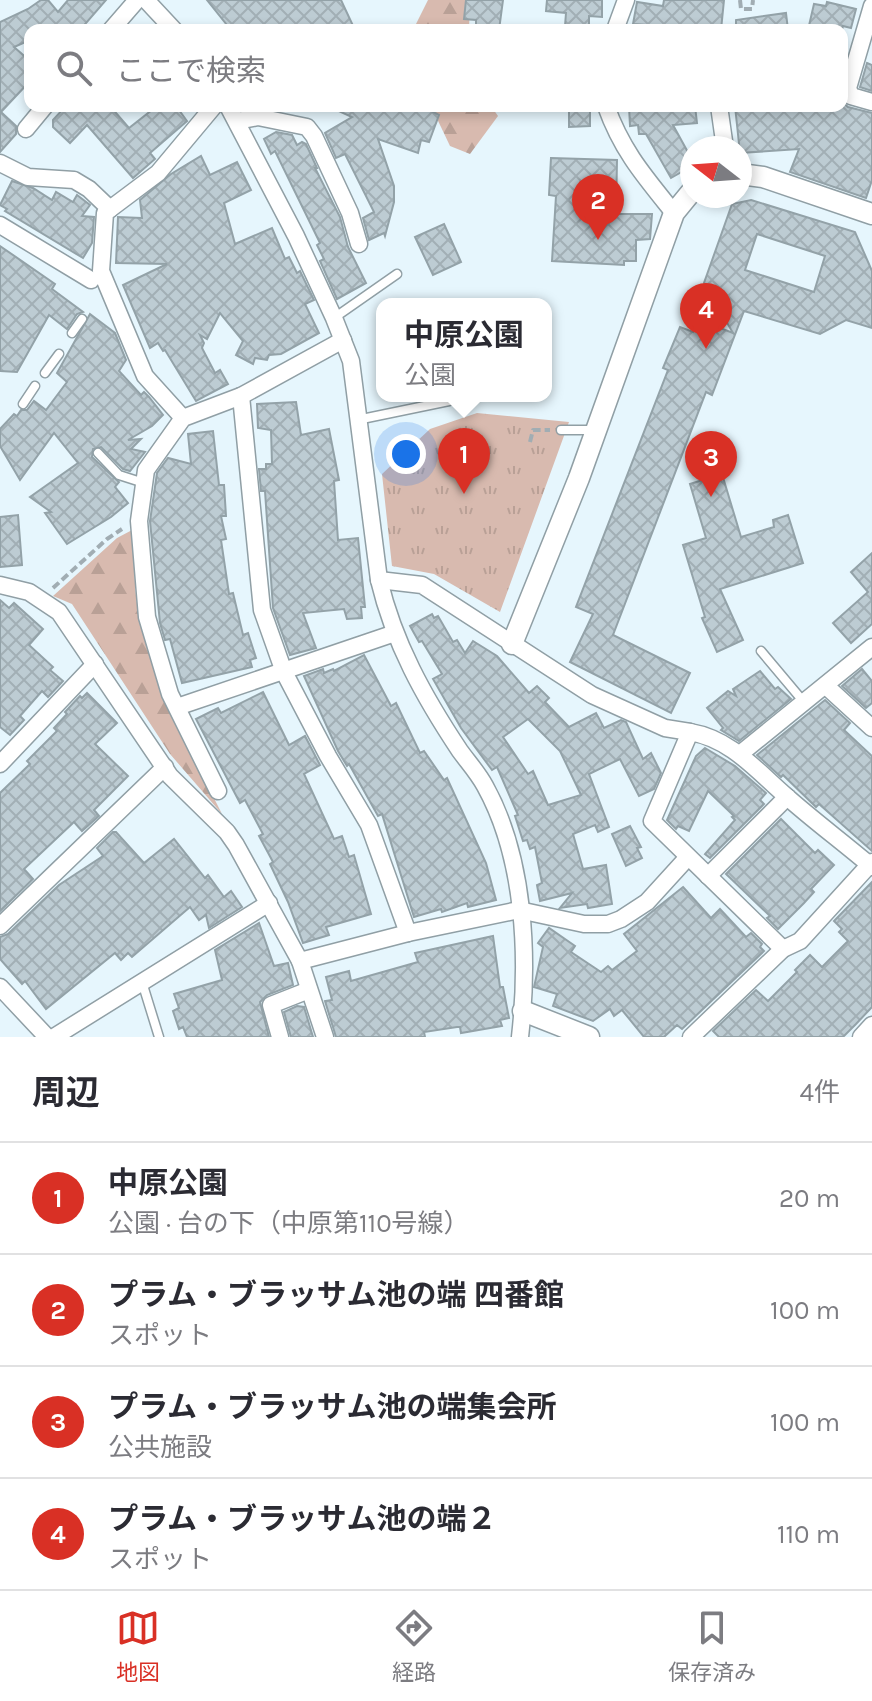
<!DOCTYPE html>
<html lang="ja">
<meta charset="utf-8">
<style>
:root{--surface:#fff;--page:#f2f2f3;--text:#2b2b33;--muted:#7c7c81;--line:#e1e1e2;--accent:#d93025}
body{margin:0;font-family:Karla,"Noto Sans JP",sans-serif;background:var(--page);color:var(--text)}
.compass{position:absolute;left:680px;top:136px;width:72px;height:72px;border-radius:50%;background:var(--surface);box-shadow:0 4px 12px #0003;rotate:287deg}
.you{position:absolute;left:406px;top:454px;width:28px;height:28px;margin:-20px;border:6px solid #fff;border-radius:50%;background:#1a73e8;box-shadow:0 0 0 12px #1a73e833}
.badge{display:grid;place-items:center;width:52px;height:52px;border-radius:50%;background:var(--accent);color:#fff;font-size:26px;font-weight:700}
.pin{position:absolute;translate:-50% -66px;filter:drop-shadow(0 2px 4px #0008)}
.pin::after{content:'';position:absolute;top:42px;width:28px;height:24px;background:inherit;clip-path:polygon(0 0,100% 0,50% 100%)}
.popup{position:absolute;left:376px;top:298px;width:176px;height:104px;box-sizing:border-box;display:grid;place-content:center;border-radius:16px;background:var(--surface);filter:drop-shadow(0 2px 6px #0005);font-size:26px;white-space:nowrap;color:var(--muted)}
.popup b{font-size:30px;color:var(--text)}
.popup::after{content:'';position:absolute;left:50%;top:100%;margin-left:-16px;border:16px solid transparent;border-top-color:var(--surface)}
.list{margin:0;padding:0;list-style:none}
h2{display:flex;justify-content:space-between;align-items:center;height:104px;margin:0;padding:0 32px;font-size:34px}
h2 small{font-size:26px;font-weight:400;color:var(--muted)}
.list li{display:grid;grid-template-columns:52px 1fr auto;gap:24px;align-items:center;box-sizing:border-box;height:112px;padding:0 32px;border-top:2px solid var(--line)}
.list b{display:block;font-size:30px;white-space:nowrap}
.list p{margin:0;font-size:26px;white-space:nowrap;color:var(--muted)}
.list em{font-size:26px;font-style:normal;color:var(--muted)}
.icon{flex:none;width:44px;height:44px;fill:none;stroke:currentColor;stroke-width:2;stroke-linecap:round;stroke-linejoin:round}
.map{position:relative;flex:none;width:872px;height:1037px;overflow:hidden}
.search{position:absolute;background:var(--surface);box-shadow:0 4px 12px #0003;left:24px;right:24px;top:24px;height:88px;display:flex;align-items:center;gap:20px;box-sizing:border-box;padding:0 28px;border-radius:16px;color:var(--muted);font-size:30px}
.sheet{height:552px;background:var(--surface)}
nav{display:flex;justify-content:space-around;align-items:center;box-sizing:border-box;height:112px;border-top:2px solid var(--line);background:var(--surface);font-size:22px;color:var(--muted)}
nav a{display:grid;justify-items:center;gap:4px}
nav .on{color:var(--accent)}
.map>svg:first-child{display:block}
.forest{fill:url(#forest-firs)}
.park{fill:url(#park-tufts)}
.building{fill:url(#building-cross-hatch);stroke:#93a2a8;stroke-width:2;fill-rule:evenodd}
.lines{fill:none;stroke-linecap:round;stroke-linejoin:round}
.service-casing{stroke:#909fa5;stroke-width:11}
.minor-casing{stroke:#909fa5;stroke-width:19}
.tertiary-casing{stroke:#909fa5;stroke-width:23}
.path{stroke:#a1adb3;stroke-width:4;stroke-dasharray:8 4;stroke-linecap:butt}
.service{stroke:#fff;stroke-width:8}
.minor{stroke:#fff;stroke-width:16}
.tertiary{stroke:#fff;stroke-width:20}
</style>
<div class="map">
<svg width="872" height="1037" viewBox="0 0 872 1037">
<defs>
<pattern id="forest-firs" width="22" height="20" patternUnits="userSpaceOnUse" patternTransform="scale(2)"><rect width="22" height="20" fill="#d8baaf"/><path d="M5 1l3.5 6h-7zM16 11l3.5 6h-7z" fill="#b9a096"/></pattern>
<pattern id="park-tufts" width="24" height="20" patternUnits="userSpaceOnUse" patternTransform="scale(2)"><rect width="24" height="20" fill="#d8baaf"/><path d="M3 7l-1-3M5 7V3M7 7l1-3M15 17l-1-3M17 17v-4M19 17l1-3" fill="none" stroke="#b9a096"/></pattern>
<pattern id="building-cross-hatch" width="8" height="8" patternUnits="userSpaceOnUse" patternTransform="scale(2)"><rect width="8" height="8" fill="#bdccd3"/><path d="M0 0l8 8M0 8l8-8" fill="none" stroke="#a2afb5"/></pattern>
</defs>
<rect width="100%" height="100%" fill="#e6f6fd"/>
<g class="forest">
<polygon points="428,0 470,0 469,30 413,30"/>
<polygon points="431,106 491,106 498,116 470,154 450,146"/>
<path d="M 134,529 C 135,555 133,583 138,609 C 152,683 189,748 222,814 L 170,754 L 72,604 L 53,596 L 117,538 Z"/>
</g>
<polygon class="park" points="477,413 569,422 500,612 434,574 392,566 382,474 430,429"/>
<g class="building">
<polygon points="41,0 48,0 58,12 68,0 106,0 80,30 30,30 30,40 14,47 30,61 30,81 1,112 16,126 16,134 0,152 0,22 28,9"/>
<polygon points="207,0 341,0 355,30 231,30"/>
<polygon points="466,0 503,0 499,30 476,30 476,20 464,19"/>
<polygon points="547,0 602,0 602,17 589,16 589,28 565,26 566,13 546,11"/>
<polygon points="664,0 724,0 721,30 633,24 637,2 663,6"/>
<polygon points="827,2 856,9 851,28 843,26 842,30 808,30 814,4 826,6"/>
<polygon points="786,13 788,30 736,30 736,20"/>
<polygon points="867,63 872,65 872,91 860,87"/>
<polygon points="842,102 848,107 872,113 872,180 866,198 790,172 799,149 740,153 735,106 842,106"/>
<polygon points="66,106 110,106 129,128 157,106 176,106 187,121 150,153 155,159 133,178 87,125 70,143 53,127 53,120"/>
<polygon points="328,106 422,106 439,115 429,142 421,140 418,153 378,139 394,186 394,202 385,236 384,233 369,240 363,218 374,212 345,154 336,158 325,133 352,117"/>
<polygon points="569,106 590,106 590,126 569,127"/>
<polygon points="629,106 695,106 697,123 673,125 690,156 687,158 692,166 671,178 646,134 639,134 638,125 630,126"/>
<polygon points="276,132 292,135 297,145 302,142 306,144 317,168 315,168 340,217 348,247 366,283 337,299 320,261 324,259 317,245 320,243 275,151 271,154 264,139"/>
<polygon points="201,156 210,175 237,162 251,190 224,203 235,244 272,228 285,259 289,257 297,273 300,271 314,300 305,304 319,333 281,354 269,355 267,360 255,358 253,364 236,355 243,341 220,313 207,339 200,335 204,343 202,348 215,373 220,370 228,384 196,401 165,350 163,351 158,343 150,348 123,285 167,264 116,263 118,217 142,218 140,200 171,174"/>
<polygon points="551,158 617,160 616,214 652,214 650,239 636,240 636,261 624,261 624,265 552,261 556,196 549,195"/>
<polygon points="12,181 33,188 52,200 56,192 73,202 77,195 90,205 82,216 94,217 92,243 83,258 5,211 7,209 0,205"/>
<path d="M 751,200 L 855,232 L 872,271 L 872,328 L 846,320 L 820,334 L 744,311 L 712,395 L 706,392 L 613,635 L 690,673 L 671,713 L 570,662 L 593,614 L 576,607 L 668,370 L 663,368 L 680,327 L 693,332 L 697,319 L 733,333 L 704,283 L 732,204 ZM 757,234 L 825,256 L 814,292 L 745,270 Z"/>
<polygon points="444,224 461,262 433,275 415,237"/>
<polygon points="0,246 55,284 52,289 83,312 77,314 67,329 49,315 17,372 0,371"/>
<polygon points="90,314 115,333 126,360 119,371 141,395 144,392 149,397 163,415 152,426 128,440 141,439 131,449 145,452 130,471 123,469 101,447 93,449 92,457 119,482 115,487 128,503 111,517 67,544 45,513 51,512 30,497 78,463 54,433 20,480 0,446 0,429 14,414 17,416 21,410 27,410 34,401 46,410 67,382 57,373"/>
<polygon points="296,402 301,435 329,429 339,480 334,481 338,540 358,538 365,607 361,607 362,618 347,619 344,609 303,613 316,648 290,655 273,608 265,491 261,491 259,469 266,469 266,464 272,464 271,430 258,428 257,404"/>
<polygon points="213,431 219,485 224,485 226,516 221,516 226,539 221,540 229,594 233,593 243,635 248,633 256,658 250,660 252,667 182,683 170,639 165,640 160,623 150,521 157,473 168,458 191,464 188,434"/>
<polygon points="722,474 741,537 774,527 773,520 788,515 803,563 720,589 743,640 717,652 702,618 705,617 683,545 706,538 690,484"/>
<polygon points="18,515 22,565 0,567 0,517"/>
<polygon points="872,553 872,624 851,643 833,623 868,592 851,572"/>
<polygon points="0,600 9,608 14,603 43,629 29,645 53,667 50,670 63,681 48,697 42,691 20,716 24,720 10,735 0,727"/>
<path d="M 432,614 L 434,618 L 438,616 L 453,642 L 457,640 L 465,653 L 473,641 L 497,656 L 529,693 L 537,686 L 549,698 L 545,702 L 569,727 L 596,713 L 604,728 L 621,720 L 626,722 L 643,759 L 651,753 L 661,773 L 654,789 L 639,796 L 620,759 L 589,774 L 609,827 L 598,832 L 595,825 L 573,834 L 583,869 L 606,865 L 612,904 L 588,908 L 587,904 L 560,908 L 572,893 L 540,901 L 537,885 L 542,883 L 535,847 L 530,849 L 527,840 L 523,841 L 515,816 L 518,815 L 497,767 L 492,770 L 461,728 L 433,679 L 442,674 L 422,641 L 419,642 L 410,626 ZM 528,719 L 560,751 L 581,795 L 548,805 L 533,771 L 528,774 L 503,737 Z"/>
<polygon points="364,655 391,706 396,703 420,753 424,751 444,780 447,778 486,863 496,900 468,907 467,903 442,912 441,909 414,917 382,814 378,816 349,764 347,766 338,751 304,676 323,669 324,673 333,669 334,671"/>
<polygon points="862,669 872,681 872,703 866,708 842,686"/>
<polygon points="760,671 775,689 778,687 791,699 739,741 721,730 723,728 707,708 728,691 736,696 733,689"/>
<polygon points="263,692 289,745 305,736 320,765 304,774 334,839 342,836 349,857 354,855 371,914 326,927 329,935 303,943 288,902 270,864 273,862 259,836 263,834 245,800 240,803 196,719 218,708 221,713"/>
<polygon points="87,693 117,723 95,744 128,776 94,810 99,816 82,831 74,822 24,869 33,879 0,911 0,793 30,764 27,761 57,731 54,728 67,714 65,712 80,696 82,698"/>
<polygon points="825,700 850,723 844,730 872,756 872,851 819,804 816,807 783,775 781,777 757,755"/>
<polygon points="705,748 735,766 766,793 760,800 764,804 710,858 705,854 735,820 732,817 734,816 708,791 689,831 678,826 676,829 667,820 696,756"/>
<polygon points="781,819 815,853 818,850 834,865 811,889 814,892 804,903 778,929 767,918 770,916 726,874"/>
<polygon points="630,826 641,847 637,848 642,858 626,866 612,834"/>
<polygon points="113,832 116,832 144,863 174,839 205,878 208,875 224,897 231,891 242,907 209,928 206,915 199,920 190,907 132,957 128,953 121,960 115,953 46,1009 25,981 22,984 0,959 0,937 8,934 59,885 103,856 97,848"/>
<polygon points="872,882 872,1007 856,1024 843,1037 719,1037 713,1031 756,990 768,1001 797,972 795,970 810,955 822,967 848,941 839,932 842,929 834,921"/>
<polygon points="683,887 711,918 720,909 746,937 751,933 762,944 760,947 764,951 682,1029 677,1025 664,1037 644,1037 622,1010 614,1016 610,1009 593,1021 553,1006 557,994 534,987 543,947 538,943 549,928 575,946 571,952 601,972 608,966 612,970 637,951 624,934"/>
<polygon points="259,923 274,966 288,963 293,985 267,995 260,1002 269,1037 187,1037 183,1027 179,1029 173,1011 179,1008 174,994 222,980 215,950"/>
<polygon points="493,936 500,987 503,987 509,1018 500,1020 502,1026 461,1033 460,1027 457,1027 424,1032 425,1037 336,1037 325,1001 332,1000 326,977 349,971 351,981 418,962 415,953"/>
<polygon points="297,1006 304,1007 313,1037 291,1037 284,1012"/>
</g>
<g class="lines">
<defs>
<g id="service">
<polyline points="334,318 397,274"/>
<polyline points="72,333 82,319"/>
<polyline points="45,373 59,354"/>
<polyline points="23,404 35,386"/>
<polyline points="357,420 449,401 456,396"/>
<polyline points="561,430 593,430"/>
<polyline points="98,453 119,475 144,483"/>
<polyline points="761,651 803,701"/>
<polyline points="142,982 159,1037"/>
</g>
<g id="minor">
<polyline points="146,0 174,30"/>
<polyline points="872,6 848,88 851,96 872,102"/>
<polyline points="111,30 137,0"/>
<polyline points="615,30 626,0"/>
<path d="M 228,106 L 296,236 L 334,318 L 351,361 L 379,580 C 394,643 424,697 460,751 C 468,762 478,773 485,786 C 525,858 529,957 520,1037"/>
<path d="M 606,106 C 622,151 645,177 674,213"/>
<polyline points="719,106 725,148"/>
<polyline points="237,121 258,117 307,127 314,136 350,213 359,244"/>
<polyline points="26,129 45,106"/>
<polyline points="0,163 28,177 74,180 89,189 110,209 105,213 101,271 145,376 183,418"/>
<polyline points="110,209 158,173 214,106"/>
<polyline points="0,225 91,280"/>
<polyline points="241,396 262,610 284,672 328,756 369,825 408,933"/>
<polyline points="379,580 422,585 592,695 665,728 690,732 652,821 783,949"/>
<polyline points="0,585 29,592 59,612 170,776 227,832 236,845 300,961 408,933 519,910 584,924 608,924 621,919 647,902 688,857"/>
<polyline points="826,686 872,728"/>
<polyline points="177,707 395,633"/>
<path d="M 690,732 C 731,739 756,770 786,796 C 814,821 844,843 872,867"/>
<polyline points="740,754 872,647"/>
<polyline points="0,764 95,664"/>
<polyline points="218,791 170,694 147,617 139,521 146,470 183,418 241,396 343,340"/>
<polyline points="708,876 787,797"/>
<polyline points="0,926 165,767"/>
<polyline points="300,961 325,1037"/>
<polyline points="0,987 47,1037"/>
<polyline points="54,1037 269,903"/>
<polyline points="280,1037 271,1005 309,990"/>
<polyline points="691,1037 783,949 800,941 872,862"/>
<polyline points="861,1037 872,1025"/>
</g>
<g id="tertiary">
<polyline points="740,174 763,177 872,214"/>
<polyline points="512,644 579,478 674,213 692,191"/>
<polyline points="523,1011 589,1037"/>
</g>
</defs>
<use href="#service" class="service-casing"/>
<use href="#minor" class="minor-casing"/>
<use href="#tertiary" class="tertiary-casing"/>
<g class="path">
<polyline points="740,0 741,9 752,9 753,0"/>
<polyline points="530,442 533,430 550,430"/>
<polyline points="53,588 107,539 122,529"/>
</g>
<use href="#service" class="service"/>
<use href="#minor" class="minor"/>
<use href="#tertiary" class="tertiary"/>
</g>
</svg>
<svg class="compass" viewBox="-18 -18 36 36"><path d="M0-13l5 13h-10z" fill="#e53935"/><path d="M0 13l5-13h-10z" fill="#7c7c81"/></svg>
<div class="you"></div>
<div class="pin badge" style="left:464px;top:494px">1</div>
<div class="popup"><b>中原公園</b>公園</div>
<div class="pin badge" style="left:598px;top:240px">2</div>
<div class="pin badge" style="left:711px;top:497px">3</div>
<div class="pin badge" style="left:706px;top:349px">4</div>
<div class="search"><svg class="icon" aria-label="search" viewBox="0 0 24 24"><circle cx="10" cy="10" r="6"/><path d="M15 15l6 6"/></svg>ここで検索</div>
</div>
<section class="sheet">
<h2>周辺<small>4件</small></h2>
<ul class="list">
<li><span class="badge">1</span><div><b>中原公園</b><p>公園 · 台の下（中原第110号線）</p></div><em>20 m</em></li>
<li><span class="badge">2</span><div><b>プラム・ブラッサム池の端 四番館</b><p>スポット</p></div><em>100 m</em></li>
<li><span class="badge">3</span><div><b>プラム・ブラッサム池の端集会所</b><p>公共施設</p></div><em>100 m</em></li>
<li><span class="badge">4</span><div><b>プラム・ブラッサム池の端２</b><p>スポット</p></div><em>110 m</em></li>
</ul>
</section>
<nav>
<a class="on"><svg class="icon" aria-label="map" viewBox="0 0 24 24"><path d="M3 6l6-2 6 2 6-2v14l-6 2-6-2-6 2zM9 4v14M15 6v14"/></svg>地図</a>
<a><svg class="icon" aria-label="directions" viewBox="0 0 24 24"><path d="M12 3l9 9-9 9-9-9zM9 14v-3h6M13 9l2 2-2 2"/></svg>経路</a>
<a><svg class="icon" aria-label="saved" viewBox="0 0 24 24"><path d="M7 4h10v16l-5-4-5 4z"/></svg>保存済み</a>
</nav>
